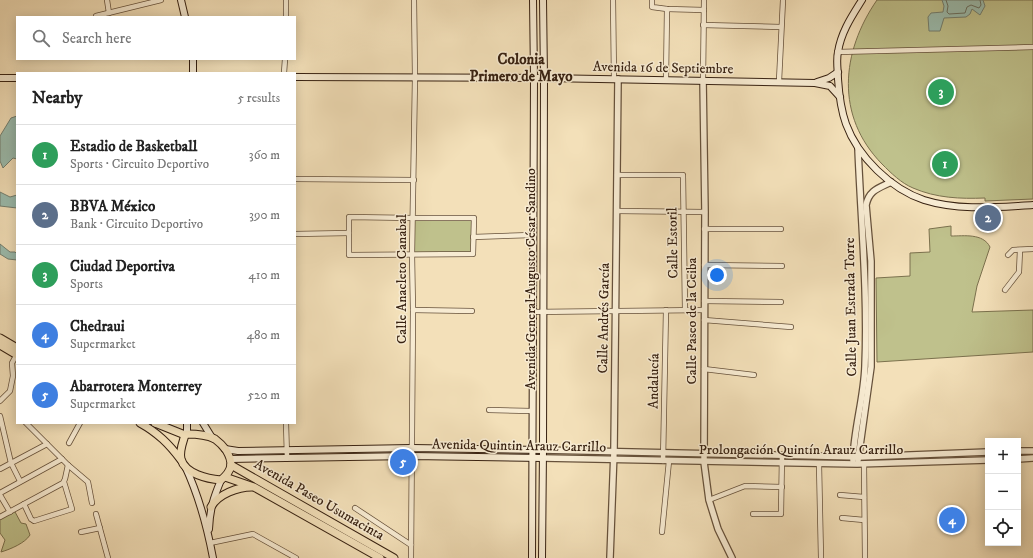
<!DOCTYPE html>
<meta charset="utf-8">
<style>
:root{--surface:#fff;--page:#f6f6f6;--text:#222;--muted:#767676;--line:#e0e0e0;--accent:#db2777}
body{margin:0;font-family:"IM FELL DW Pica",serif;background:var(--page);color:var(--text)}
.controls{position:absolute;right:12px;bottom:12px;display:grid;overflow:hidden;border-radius:0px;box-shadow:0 2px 10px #0003}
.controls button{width:36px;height:36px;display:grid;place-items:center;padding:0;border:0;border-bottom:1px solid var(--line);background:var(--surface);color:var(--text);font:20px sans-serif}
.you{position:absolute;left:717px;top:275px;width:14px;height:14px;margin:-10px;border:3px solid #fff;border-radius:50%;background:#1a73e8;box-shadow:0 0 0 6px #1a73e833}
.badge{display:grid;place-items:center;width:26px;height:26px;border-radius:50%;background:var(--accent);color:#fff;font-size:13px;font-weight:700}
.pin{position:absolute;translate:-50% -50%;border:2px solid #fff;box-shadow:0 1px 4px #0006}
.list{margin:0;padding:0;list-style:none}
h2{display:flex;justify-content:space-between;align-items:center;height:52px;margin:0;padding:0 16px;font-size:17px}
h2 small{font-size:13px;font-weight:400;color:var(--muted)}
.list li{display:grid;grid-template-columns:26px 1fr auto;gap:12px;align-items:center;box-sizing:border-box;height:60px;padding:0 16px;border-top:1px solid var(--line)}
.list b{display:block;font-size:15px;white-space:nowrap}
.list p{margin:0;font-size:13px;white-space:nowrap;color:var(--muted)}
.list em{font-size:13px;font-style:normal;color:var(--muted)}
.icon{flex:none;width:22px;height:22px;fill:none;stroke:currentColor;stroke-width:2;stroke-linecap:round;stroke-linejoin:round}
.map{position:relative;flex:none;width:1033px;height:558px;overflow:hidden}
.search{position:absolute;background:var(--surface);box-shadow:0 2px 10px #0003;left:16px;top:16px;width:280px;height:44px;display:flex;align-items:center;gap:10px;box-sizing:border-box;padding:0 14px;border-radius:0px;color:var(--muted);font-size:15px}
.panel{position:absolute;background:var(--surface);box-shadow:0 2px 10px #0003;left:16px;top:72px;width:280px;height:352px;border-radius:0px}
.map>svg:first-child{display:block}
.green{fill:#bfc18c;stroke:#7b714e}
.water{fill:#9bbdaf;stroke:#737f70}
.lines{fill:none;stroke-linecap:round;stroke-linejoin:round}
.shore{stroke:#696f60;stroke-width:1}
.minor-casing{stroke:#66513b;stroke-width:6}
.tertiary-casing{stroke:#66513b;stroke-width:8}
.secondary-casing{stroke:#372111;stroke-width:8}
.primary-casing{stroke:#372111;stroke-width:9}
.minor{stroke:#f7ebd2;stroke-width:4.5}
.tertiary{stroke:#f7ebd2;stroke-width:5.5}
.secondary{stroke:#f7ebd2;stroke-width:6}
.primary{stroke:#f3e0b9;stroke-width:7}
.labels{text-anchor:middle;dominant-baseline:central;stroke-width:3;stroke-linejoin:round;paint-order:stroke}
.street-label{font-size:14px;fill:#372111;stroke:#f7ebd2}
.neighbourhood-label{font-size:15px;font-weight:bold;fill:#372111;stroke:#f7ebd2}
</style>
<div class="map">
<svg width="1033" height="558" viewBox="0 0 1033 558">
<rect width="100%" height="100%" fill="#f3e0b9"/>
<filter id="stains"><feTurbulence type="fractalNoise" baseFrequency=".005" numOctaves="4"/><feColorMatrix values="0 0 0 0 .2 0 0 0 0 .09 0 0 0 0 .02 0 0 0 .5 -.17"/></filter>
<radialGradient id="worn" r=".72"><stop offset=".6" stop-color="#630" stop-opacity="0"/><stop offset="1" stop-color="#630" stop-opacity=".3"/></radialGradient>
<g class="green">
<path d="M 877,0 L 1033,0 L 1033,199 L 985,201 L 985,198 C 960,199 936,198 913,188 C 901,183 891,173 882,164 C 835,116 841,52 877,0 Z"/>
<polygon points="413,218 474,218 473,254 412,254"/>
<path d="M 951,226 L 951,236 C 964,236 983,233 990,247 L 977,286 L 972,312 L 1033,310 L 1033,352 L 877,362 L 876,278 L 910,276 L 910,253 L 930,252 L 929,229 Z"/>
<path d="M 14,510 L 21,523 L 26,524 L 30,535 C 25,543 11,549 1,552 L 5,540 L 0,533 L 0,517 Z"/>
</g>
<g class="water">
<polygon points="942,0 983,0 985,6 980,15 972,9 970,14 966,17 944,18 940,31 929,31 928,17 931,13 943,12 944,6"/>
<polygon points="17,116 17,159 13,158 3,168 0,161 0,136 11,118"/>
<polygon points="0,192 10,197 17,195 17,208 0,206"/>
<polygon points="0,244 10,252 15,252 17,254 17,260 8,259 0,254"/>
</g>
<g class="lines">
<polyline class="shore" points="946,0 948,6 947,12 949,14 965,13 967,7 971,5 979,8 981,5 980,0"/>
<defs>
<g id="minor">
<polyline points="107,0 109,13"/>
<polyline points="613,0 614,79"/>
<polyline points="652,0 652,7 667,9 704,10"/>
<polyline points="96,16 161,0"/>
<polyline points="286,17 286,0"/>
<polyline points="703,25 781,27"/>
<polyline points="837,52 1033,47"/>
<polyline points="284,73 285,59"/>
<polyline points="666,79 667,9"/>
<polyline points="703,80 704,0"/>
<polyline points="779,81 783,0"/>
<polyline points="617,175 683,175 685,310"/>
<polyline points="295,179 414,180"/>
<polyline points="617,211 705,212"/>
<polygon points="349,217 413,218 474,218 473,254 349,255"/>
<polyline points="704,229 781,229"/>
<polyline points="295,234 349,233"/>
<polyline points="473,237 533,235"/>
<polyline points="1008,255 1013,250 1033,249"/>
<polyline points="704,265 782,266"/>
<polyline points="1005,290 1019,272 1020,250"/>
<polyline points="704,301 781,302"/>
<polyline points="413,310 472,311"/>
<polyline points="532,312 704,310"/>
<polyline points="704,320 791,327"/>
<polyline points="704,369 754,375"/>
<polyline points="0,401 10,391 13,376 12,363 17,354"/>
<polyline points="489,410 532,411"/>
<polyline points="0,416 11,463 20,481"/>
<polyline points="26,423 68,465 88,482 92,503"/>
<polyline points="286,423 287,457"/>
<polyline points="69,443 80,423"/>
<polyline points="663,461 666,310"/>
<polyline points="819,464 821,558"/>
<polyline points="864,464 865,558"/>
<polyline points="0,469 47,444"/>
<polyline points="0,493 62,459"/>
<polyline points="0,495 10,512"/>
<polyline points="840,495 864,497"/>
<polyline points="709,500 745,486 782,487"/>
<polyline points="24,504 31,519 34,521 72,509 64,482"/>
<polyline points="355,508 411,545"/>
<polyline points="96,514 108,558"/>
<polyline points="753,514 781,514 782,455"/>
<polyline points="0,517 63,483 65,479 68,465"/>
<polyline points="842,518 864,520"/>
<polyline points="81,532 100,528"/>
<polyline points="662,532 669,461"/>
<polyline points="210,543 253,534 296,558"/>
<polyline points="411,558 413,310 412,254 415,77 414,0"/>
</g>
<g id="tertiary">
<polyline points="703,80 705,212 704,462 709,500 718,529 732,558"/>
<polyline points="543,450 859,457 988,452"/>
<polyline points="1018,451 1033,451"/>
<polyline points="543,458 857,464 988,460"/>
<polyline points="1018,459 1033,458"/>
<path d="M 853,460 C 854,428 864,398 865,366 C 868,294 861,221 858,149"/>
<path d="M 858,460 L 871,367 L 871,261 L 866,205 C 869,190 879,188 891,182"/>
<polyline points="610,558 614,451 618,79"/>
</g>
<g id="secondary">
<polyline points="181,0 185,17"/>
<path d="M 862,0 C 852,16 841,32 838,52 C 836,60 838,71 838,79 C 839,94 841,110 846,124 C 858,157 891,189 924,200 C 959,211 997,207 1033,205"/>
<polyline points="193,73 193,59"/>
<polyline points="295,77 544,78 815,83 830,86 840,97"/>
<polyline points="0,78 17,78"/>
<polyline points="817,82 829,78 838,72"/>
<polyline points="203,423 211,436 214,439"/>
<polyline points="187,434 187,423"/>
<polyline points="225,449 238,451 412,448 543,450"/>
<polyline points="231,459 412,456 543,458"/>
<path d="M 185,466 C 199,496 207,526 213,558"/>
<path d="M 209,529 C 210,509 213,499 221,480"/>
<polyline points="532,558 534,78 533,0"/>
<polyline points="542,558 543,450 544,78 543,0"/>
</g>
<g id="primary">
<polyline points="0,338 17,348"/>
<polyline points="0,345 17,355"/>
<path d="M 140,423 C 158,433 169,444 181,460"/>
<polyline points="155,423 185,435"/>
<path d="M 187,434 C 196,434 207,435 215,439 C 219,442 223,446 226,450 C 234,463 232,471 221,480 C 208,479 185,474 181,459 C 179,451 183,442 185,435 Z"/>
<polyline points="231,465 394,558"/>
<polyline points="225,477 254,487 380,558"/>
<path d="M 211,507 C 218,494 238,487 252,487"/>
</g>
</defs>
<use href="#minor" class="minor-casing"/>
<use href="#tertiary" class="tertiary-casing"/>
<use href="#secondary" class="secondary-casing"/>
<use href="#primary" class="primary-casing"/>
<use href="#minor" class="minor"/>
<use href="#tertiary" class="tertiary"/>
<use href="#secondary" class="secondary"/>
<use href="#primary" class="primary"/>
</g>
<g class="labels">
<g class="street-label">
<text transform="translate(663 68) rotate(1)">Avenida 16 de Septiembre</text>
<text transform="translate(673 243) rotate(-91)">Calle Estoril</text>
<text transform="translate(402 279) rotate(-90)">Calle Anacleto Canabal</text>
<text transform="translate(531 279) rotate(-90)">Avenida General Augusto César Sandino</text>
<text transform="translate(851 307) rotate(-91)">Calle Juan Estrada Torre</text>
<text transform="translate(604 318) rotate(-89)">Calle Andrés García</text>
<text transform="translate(692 321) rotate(-90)">Calle Paseo de la Ceiba</text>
<text transform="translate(654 381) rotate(-89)">Andalucía</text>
<text transform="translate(519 446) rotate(1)">Avenida Quintin Arauz Carrillo</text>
<text x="801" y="450">Prolongación Quintín Arauz Carrillo</text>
<text transform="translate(319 500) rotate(30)">Avenida Paseo Usumacinta</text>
</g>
<g class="neighbourhood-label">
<text x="521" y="59">Colonia<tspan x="521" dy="17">Primero de Mayo</tspan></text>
</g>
</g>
<rect width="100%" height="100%" filter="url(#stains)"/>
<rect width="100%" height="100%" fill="url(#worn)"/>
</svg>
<div class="controls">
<button>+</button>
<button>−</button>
<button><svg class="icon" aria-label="locate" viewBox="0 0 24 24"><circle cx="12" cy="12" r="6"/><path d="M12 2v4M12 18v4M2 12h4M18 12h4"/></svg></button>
</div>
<div class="you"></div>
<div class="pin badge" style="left:945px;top:164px;background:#2e9e5b">1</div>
<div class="pin badge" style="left:988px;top:218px;background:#5c6f8a">2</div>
<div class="pin badge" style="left:941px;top:92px;background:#2e9e5b">3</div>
<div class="pin badge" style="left:952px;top:520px;background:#3f7fe0">4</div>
<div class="pin badge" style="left:403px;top:462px;background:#3f7fe0">5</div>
<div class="search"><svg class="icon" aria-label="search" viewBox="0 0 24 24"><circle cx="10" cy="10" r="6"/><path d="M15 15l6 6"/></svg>Search here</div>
<section class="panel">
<h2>Nearby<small>5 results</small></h2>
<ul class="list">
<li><span class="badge" style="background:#2e9e5b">1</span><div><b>Estadio de Basketball</b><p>Sports · Circuito Deportivo</p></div><em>360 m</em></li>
<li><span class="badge" style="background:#5c6f8a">2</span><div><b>BBVA México</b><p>Bank · Circuito Deportivo</p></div><em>390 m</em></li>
<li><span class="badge" style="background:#2e9e5b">3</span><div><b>Ciudad Deportiva</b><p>Sports</p></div><em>410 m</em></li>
<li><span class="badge" style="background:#3f7fe0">4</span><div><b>Chedraui</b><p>Supermarket</p></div><em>480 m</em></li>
<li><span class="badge" style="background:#3f7fe0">5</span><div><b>Abarrotera Monterrey</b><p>Supermarket</p></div><em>520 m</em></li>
</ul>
</section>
</div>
